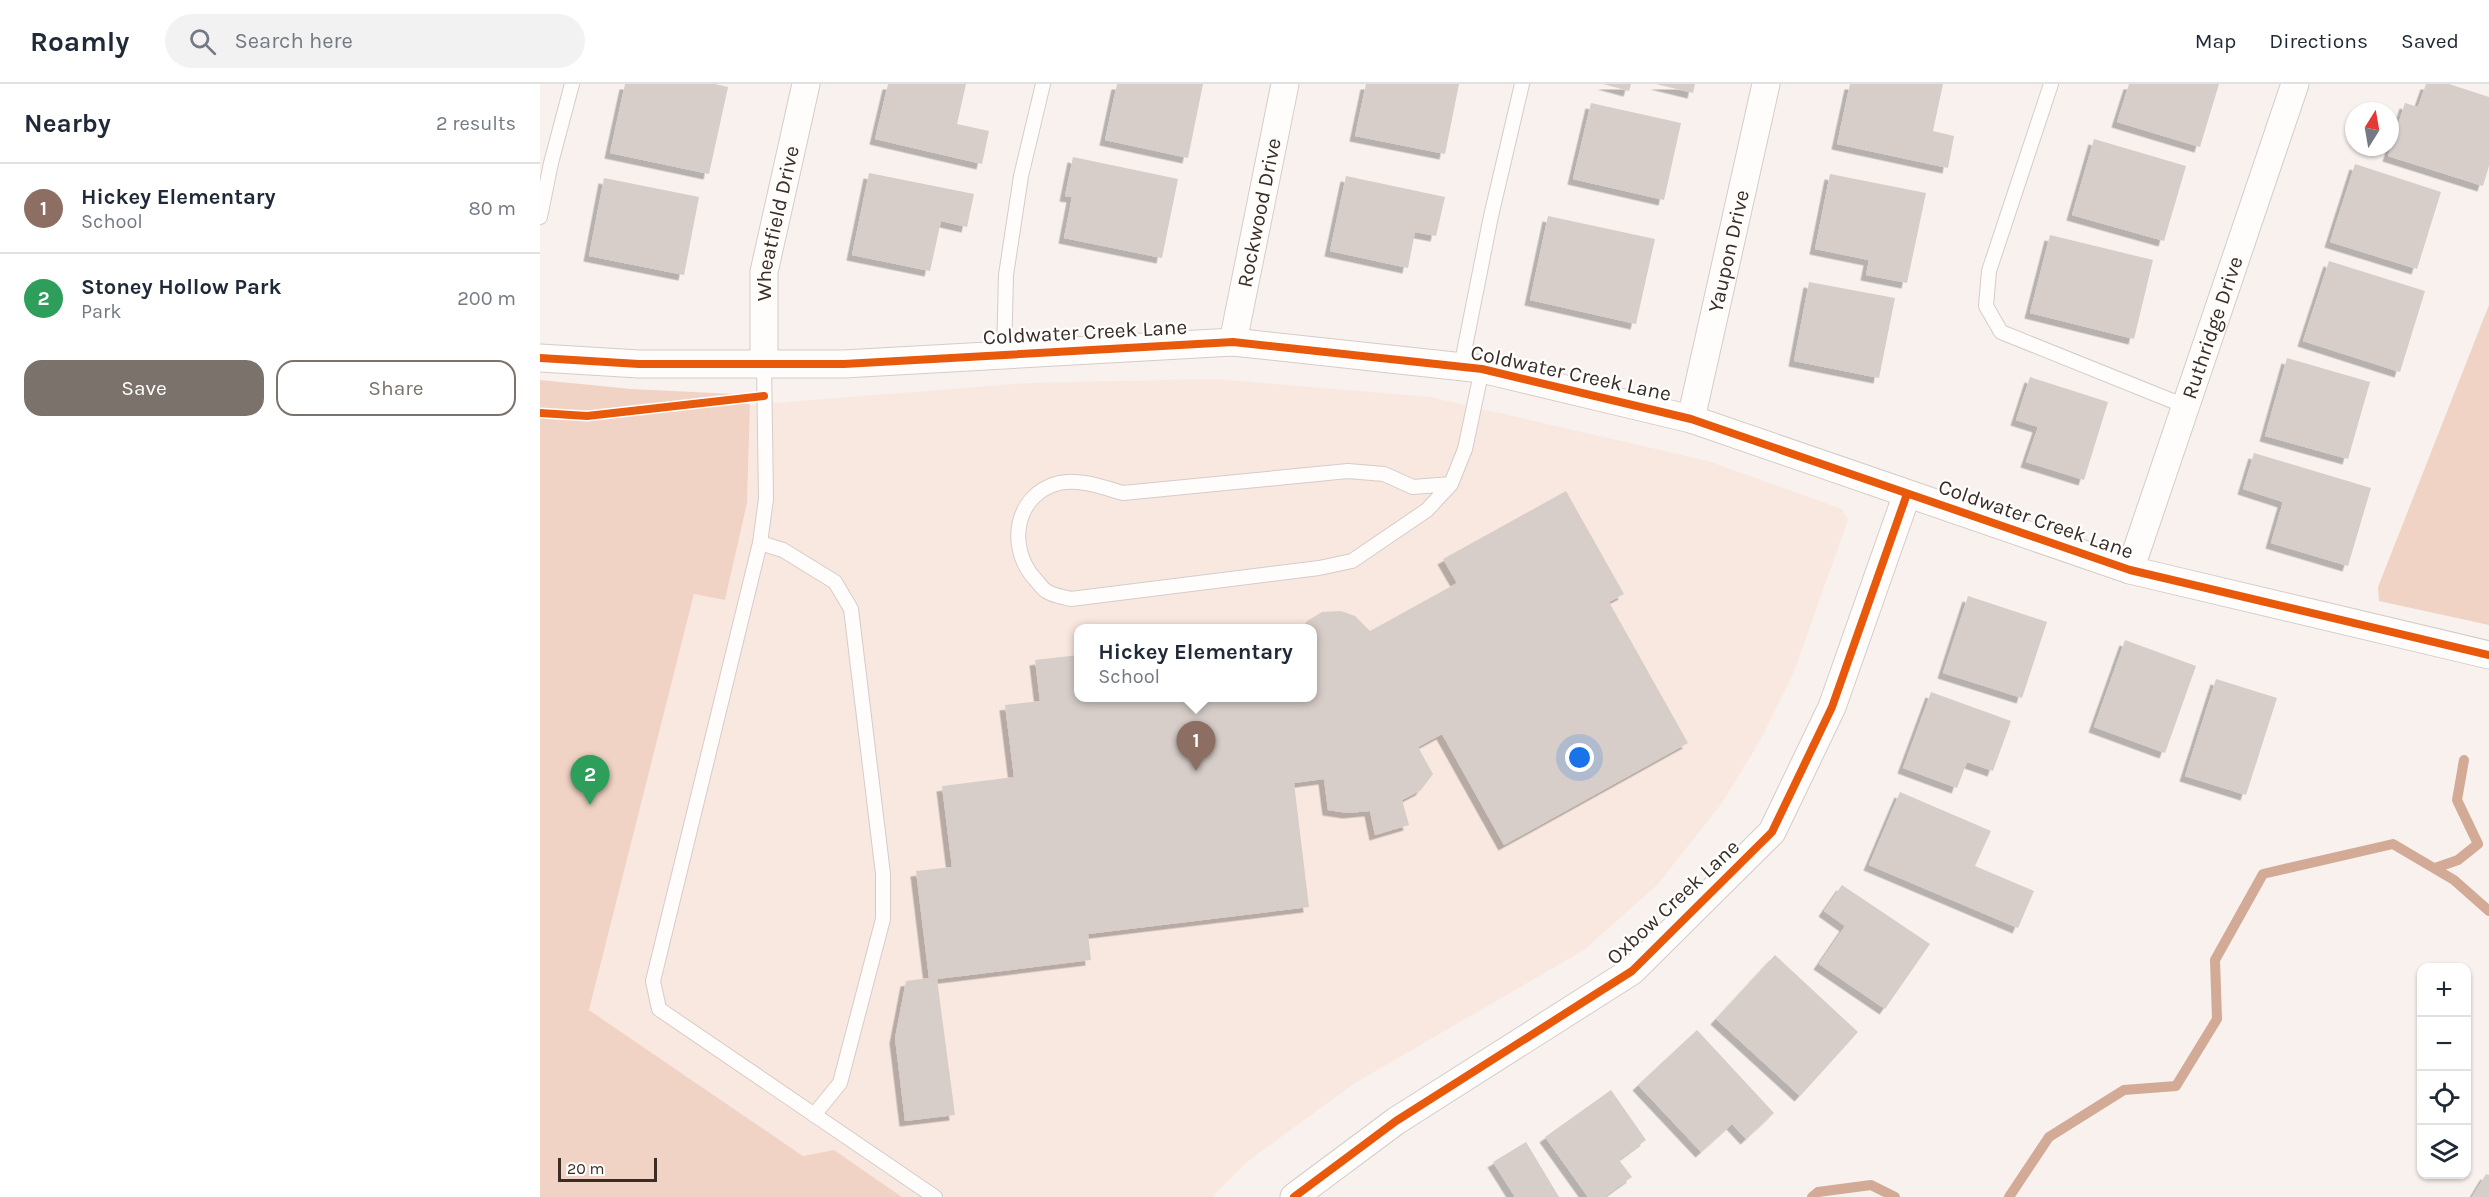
<!DOCTYPE html>
<meta charset="utf-8">
<style>
:root{--surface:#fff;--page:#f2f2f3;--text:#1f2937;--muted:#747a83;--line:#e0e1e3;--accent:#7c726c}
body{margin:0;font-family:Karla,sans-serif;background:var(--page);color:var(--text)}
.controls{position:absolute;right:18px;bottom:18px;display:grid;overflow:hidden;border-radius:12px;box-shadow:0 2px 4px #0004}
.controls button{width:54px;height:54px;display:grid;place-items:center;padding:0;border:0;border-bottom:2px solid var(--line);background:var(--surface);color:var(--text);font:30px sans-serif}
.compass{position:absolute;left:1805px;top:18px;width:54px;height:54px;border-radius:50%;background:var(--surface);box-shadow:0 2px 4px #0004;rotate:11deg}
.scale{position:absolute;left:18px;bottom:15px;width:99px;box-sizing:border-box;padding-left:6px;border:3px solid #392d26;border-top:0;font-size:16px;line-height:21px;white-space:nowrap;color:#392d26;-webkit-text-stroke:4px #fff;paint-order:stroke}
.you{position:absolute;left:1040px;top:674px;width:21px;height:21px;margin:-15px;border:4px solid #fff;border-radius:50%;background:#1a73e8;box-shadow:0 0 0 9px #1a73e833}
.badge{display:grid;place-items:center;width:39px;height:39px;border-radius:50%;background:var(--accent);color:#fff;font-size:20px;font-weight:700}
.pin{position:absolute;translate:-50% -50px;filter:drop-shadow(0 2px 3px #0008)}
.pin::after{content:'';position:absolute;top:32px;width:21px;height:18px;background:inherit;clip-path:polygon(0 0,100% 0,50% 100%)}
.popup{position:absolute;left:534px;top:540px;width:243px;height:78px;box-sizing:border-box;display:grid;place-content:center;border-radius:12px;background:var(--surface);filter:drop-shadow(0 2px 4px #0005);font-size:20px;white-space:nowrap;color:var(--muted)}
.popup b{font-size:22px;color:var(--text)}
.popup::after{content:'';position:absolute;left:50%;top:100%;margin-left:-12px;border:12px solid transparent;border-top-color:var(--surface)}
.list{margin:0;padding:0;list-style:none}
h2{display:flex;justify-content:space-between;align-items:center;height:78px;margin:0;padding:0 24px;font-size:26px}
h2 small{font-size:20px;font-weight:400;color:var(--muted)}
.list li{display:grid;grid-template-columns:39px 1fr auto;gap:18px;align-items:center;box-sizing:border-box;height:90px;padding:0 24px;border-top:2px solid var(--line)}
.list b{display:block;font-size:22px;white-space:nowrap}
.list p{margin:0;font-size:20px;white-space:nowrap;color:var(--muted)}
.list em{font-size:20px;font-style:normal;color:var(--muted)}
.actions{display:flex;gap:12px;padding:18px 24px}
.actions a{flex:1;padding:14px 0;border:2px solid var(--accent);border-radius:18px;text-align:center;font-size:21px;color:var(--accent)}
.actions .main{background:var(--accent);color:#fff}
.icon{flex:none;width:33px;height:33px;fill:none;stroke:currentColor;stroke-width:2;stroke-linecap:round;stroke-linejoin:round}
.map{position:relative;flex:none;width:1949px;height:1113px;overflow:hidden}
header{display:flex;align-items:center;gap:36px;box-sizing:border-box;height:84px;padding:0 30px;background:var(--surface);border-bottom:2px solid var(--line)}
header strong{font-size:28px}
nav{display:flex;gap:33px;margin-inline-start:auto;font-size:21px}
.search{width:420px;height:54px;background:var(--page);display:flex;align-items:center;gap:15px;box-sizing:border-box;padding:0 21px;border-radius:33px;color:var(--muted);font-size:22px}
main{display:flex}
aside{flex:1;background:var(--surface)}
.map>svg:first-child{display:block}
.built{fill:#f9e8e0;fill-rule:evenodd}
.green{fill:#f0d3c5}
.lines{fill:none;stroke-linecap:round;stroke-linejoin:round}
.stream{stroke:#d2aa96;stroke-width:10}
.building{fill:#d7cec9;filter:url(#shadow)}
.lane-casing{stroke:#d5ccc8;stroke-width:16}
.street-casing{stroke:#d5ccc8;stroke-width:29}
.lane{stroke:#fefdfc;stroke-width:14}
.street{stroke:#fefdfc;stroke-width:27}
.cycleway-casing{stroke:#fff;stroke-width:11}
.cycleway{stroke:#e8590c;stroke-width:8}
.labels{text-anchor:middle;dominant-baseline:central;stroke-width:4.5;stroke-linejoin:round;paint-order:stroke}
.street-label{font-size:21px;fill:#392d26;stroke:#fff}
</style>
<header>
<strong>Roamly</strong>
<div class="search"><svg class="icon" aria-label="search" viewBox="0 0 24 24"><circle cx="10" cy="10" r="6"/><path d="M15 15l6 6"/></svg>Search here</div>
<nav><a>Map</a><a>Directions</a><a>Saved</a></nav>
</header>
<main>
<aside>
<h2>Nearby<small>2 results</small></h2>
<ul class="list">
<li><span class="badge" style="background:#8d6e63">1</span><div><b>Hickey Elementary</b><p>School</p></div><em>80 m</em></li>
<li><span class="badge" style="background:#2e9e5b">2</span><div><b>Stoney Hollow Park</b><p>Park</p></div><em>200 m</em></li>
</ul>
<div class="actions"><a class="main">Save</a><a>Share</a></div>
</aside>
<div class="map">
<svg width="1949" height="1113" viewBox="0 0 1949 1113">
<defs>
<filter id="shadow"><feDropShadow dx="-5.5" dy="5.5" stdDeviation="0" flood-color="#0004"/></filter>
</defs>
<rect width="100%" height="100%" fill="#f8f1ee"/>
<path class="built" d="M 674,295 L 890,313 L 1168,377 L 1302,425 L 1308,436 L 1253,590 L 1221,655 L 1182,719 L 1118,800 L 1044,866 L 815,999 L 708,1077 L 672,1113 L 362,1113 L 294,1066 L 263,1072 L 49,926 L 154,510 L 185,515 L 207,419 L 210,321 L 488,299 ZM 539,544 L 773,544 L 773,614 L 539,614 Z"/>
<g class="green">
<polygon points="1949,221 1949,541 1839,517 1838,503"/>
<polygon points="0,296 91,305 195,310 210,321 207,419 185,516 154,510 49,926 263,1072 294,1066 362,1113 0,1113"/>
</g>
<g class="lines">
<g class="stream">
<polyline points="1895,784 1918,776 1938,760 1917,716 1924,676"/>
<polyline points="1272,1113 1278,1108 1331,1101 1355,1113"/>
<polyline points="1469,1113 1509,1053 1584,1006 1636,1002 1677,935 1675,876 1723,790 1853,760 1914,796 1949,827"/>
</g>
</g>
<g class="building">
<polygon points="85,0 175,0 188,3 169,90 70,69"/>
<polygon points="348,0 426,0 417,40 449,47 442,80 335,55"/>
<polygon points="577,0 663,0 648,74 565,56"/>
<polygon points="826,0 919,0 905,70 815,52"/>
<polygon points="1063,0 1091,0 1089,7"/>
<polygon points="1116,0 1155,0 1153,9"/>
<polygon points="1310,0 1403,0 1393,47 1414,52 1408,84 1297,60"/>
<polygon points="1589,0 1679,0 1660,63 1577,38"/>
<polygon points="1886,0 1909,0 1949,13 1949,82 1943,102 1848,72 1865,19 1878,23"/>
<polygon points="1051,19 1141,39 1124,116 1033,95"/>
<polygon points="1554,55 1646,82 1624,157 1532,131"/>
<polygon points="533,73 638,95 622,174 524,154 532,113 525,112"/>
<polygon points="1815,80 1901,108 1877,185 1790,158"/>
<polygon points="329,89 434,110 427,143 401,137 390,187 312,171"/>
<polygon points="1290,90 1386,109 1367,199 1326,191 1329,176 1275,165"/>
<polygon points="806,92 905,113 896,152 875,148 868,184 790,167"/>
<polygon points="64,94 159,113 144,191 49,172"/>
<polygon points="1008,132 1115,155 1096,240 990,216"/>
<polygon points="1510,151 1613,176 1594,255 1490,229"/>
<polygon points="1789,177 1885,207 1860,288 1763,257"/>
<polygon points="1269,198 1355,214 1339,294 1254,277"/>
<polygon points="1747,274 1830,298 1808,375 1725,352"/>
<polygon points="1490,293 1568,318 1544,396 1486,378 1498,343 1476,336"/>
<polygon points="1714,369 1831,404 1808,482 1731,459 1743,418 1703,405"/>
<polygon points="1026,407 1084,510 1069,518 1148,659 964,761 902,650 878,663 893,690 881,706 862,716 869,741 835,751 830,727 808,729 788,726 784,695 754,699 769,823 548,850 551,876 397,895 415,1031 365,1037 355,954 366,897 389,894 376,787 412,783 402,702 474,693 465,621 500,617 495,576 539,571 539,614 773,614 773,544 762,544 767,537 782,528 801,527 815,532 830,547 917,499 903,475"/>
<polygon points="1428,512 1507,538 1482,614 1403,589"/>
<polygon points="1585,556 1656,582 1625,669 1554,643"/>
<polygon points="1676,595 1737,614 1706,711 1645,692"/>
<polygon points="1391,608 1471,637 1453,687 1427,678 1417,704 1363,684"/>
<polygon points="1360,708 1451,747 1435,782 1494,807 1478,844 1329,781"/>
<polygon points="1302,801 1390,860 1345,925 1279,880 1305,842 1284,827"/>
<polygon points="1235,871 1318,948 1260,1012 1176,935"/>
<polygon points="1157,946 1234,1029 1206,1055 1192,1040 1161,1068 1098,1001"/>
<polygon points="1071,1006 1106,1056 1079,1076 1092,1093 1064,1113 1048,1113 1005,1053"/>
<polygon points="986,1058 1019,1113 975,1113 953,1078"/>
<polygon points="1946,1090 1949,1091 1949,1113 1932,1113"/>
</g>
<g class="lines">
<defs>
<g id="lane">
<polyline points="1511,0 1449,187 1446,222 1461,248 1645,322"/>
<polyline points="0,133 11,79 32,0"/>
<polyline points="464,271 466,191 481,92 503,0"/>
<polyline points="224,280 226,415 220,459 113,897 119,925 395,1113"/>
<polyline points="921,283 951,132 982,0"/>
<path d="M 911,400 L 873,403 L 844,390 L 808,387 L 583,409 C 565,404 539,394 519,399 C 475,410 466,463 495,495 C 499,499 503,506 508,508 C 514,512 524,513 531,515 L 779,484 L 812,477 L 887,426 L 911,400 L 925,365 L 942,285"/>
<polyline points="220,459 243,466 295,498 311,525 343,790 343,835 300,999 274,1031"/>
</g>
<g id="street">
<path id="s1" d="M 693,258 L 745,0"/>
<polyline points="0,274 99,280 304,280 693,258 942,285 1151,335 1590,486 1949,571"/>
<path id="s2" d="M 224,280 L 224,188 L 266,0"/>
<path id="s3" d="M 1151,335 L 1226,0"/>
<path id="s4" d="M 1590,486 L 1755,0"/>
<polyline points="754,1113 856,1037 1092,887 1232,748 1292,623 1367,410"/>
</g>
</defs>
<use href="#lane" class="lane-casing"/>
<use href="#street" class="street-casing"/>
<use href="#lane" class="lane"/>
<use href="#street" class="street"/>
<defs>
<g id="cycleway">
<polyline points="0,274 99,280 304,280 693,258 942,285 1151,335 1590,486 1949,571"/>
<polyline points="0,329 47,332 224,312"/>
<polyline points="754,1113 856,1037 1092,887 1232,748 1292,623 1367,410"/>
</g>
</defs>
<use href="#cycleway" class="cycleway-casing"/>
<use href="#cycleway" class="cycleway"/>
</g>
<g class="labels">
<g class="street-label">
<text stroke="none"><textPath href="#s1" startOffset="132">Rockwood Drive</textPath></text>
<text stroke="none"><textPath href="#s2" startOffset="142">Wheatfield Drive</textPath></text>
<text stroke="none"><textPath href="#s3" startOffset="172">Yaupon Drive</textPath></text>
<text stroke="none"><textPath href="#s4" startOffset="256">Ruthridge Drive</textPath></text>
<text transform="translate(545 248) rotate(-3)">Coldwater Creek Lane</text>
<text transform="translate(1031 289) rotate(12)">Coldwater Creek Lane</text>
<text transform="translate(1496 435) rotate(19)">Coldwater Creek Lane</text>
<text transform="translate(1133 818) rotate(-43)">Oxbow Creek Lane</text>
</g>
</g>
</svg>
<div class="controls">
<button>+</button>
<button>−</button>
<button><svg class="icon" aria-label="locate" viewBox="0 0 24 24"><circle cx="12" cy="12" r="6"/><path d="M12 2v4M12 18v4M2 12h4M18 12h4"/></svg></button>
<button><svg class="icon" aria-label="layers" viewBox="0 0 24 24"><path d="M12 4l9 5-9 5-9-5zM3 14l9 5 9-5"/></svg></button>
</div>
<svg class="compass" viewBox="-18 -18 36 36"><path d="M0-13l5 13h-10z" fill="#e53935"/><path d="M0 13l5-13h-10z" fill="#747a83"/></svg>
<div class="scale">20 m</div>
<div class="you"></div>
<div class="pin badge" style="left:656px;top:687px;background:#8d6e63">1</div>
<div class="popup"><b>Hickey Elementary</b>School</div>
<div class="pin badge" style="left:50px;top:721px;background:#2e9e5b">2</div>
</div>
</main>
